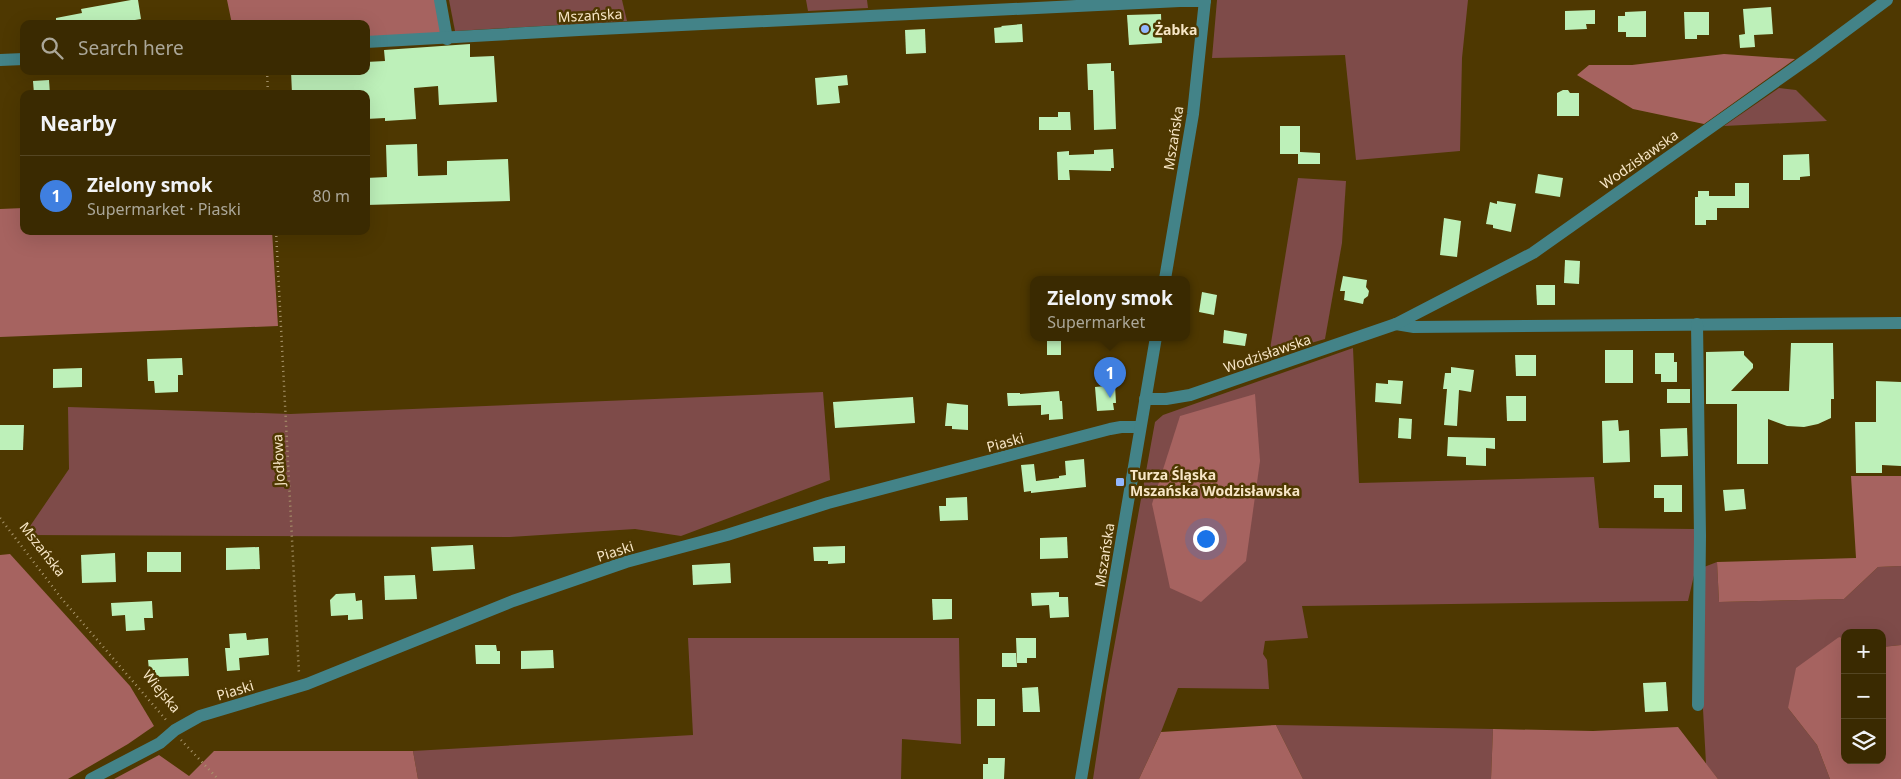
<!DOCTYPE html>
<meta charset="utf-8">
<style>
:root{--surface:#3a2a01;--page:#41320b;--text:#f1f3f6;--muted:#aba799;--line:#544623;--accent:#95b2f1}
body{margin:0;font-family:"Noto Sans",sans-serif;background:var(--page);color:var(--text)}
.controls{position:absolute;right:15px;bottom:15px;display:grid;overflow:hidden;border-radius:10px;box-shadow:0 5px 20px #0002}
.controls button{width:45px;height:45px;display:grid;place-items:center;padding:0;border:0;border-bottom:1px solid var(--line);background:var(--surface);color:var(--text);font:25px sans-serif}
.you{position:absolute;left:1205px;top:538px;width:18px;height:18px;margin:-12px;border:4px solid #fff;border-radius:50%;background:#1a73e8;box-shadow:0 0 0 8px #1a73e833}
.badge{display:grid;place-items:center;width:32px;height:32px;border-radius:50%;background:var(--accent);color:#fff;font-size:16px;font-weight:700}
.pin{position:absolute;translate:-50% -41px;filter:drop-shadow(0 1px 2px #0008)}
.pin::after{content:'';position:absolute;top:26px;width:18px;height:15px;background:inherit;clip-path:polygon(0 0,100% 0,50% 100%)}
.popup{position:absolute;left:1030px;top:276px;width:160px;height:65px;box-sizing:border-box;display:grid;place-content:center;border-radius:10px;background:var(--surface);filter:drop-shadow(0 1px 4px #0005);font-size:16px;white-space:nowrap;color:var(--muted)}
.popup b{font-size:19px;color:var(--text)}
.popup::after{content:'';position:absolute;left:50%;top:100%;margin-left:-10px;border:10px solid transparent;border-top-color:var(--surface)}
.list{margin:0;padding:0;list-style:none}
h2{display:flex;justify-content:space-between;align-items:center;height:65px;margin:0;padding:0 20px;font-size:21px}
h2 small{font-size:16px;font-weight:400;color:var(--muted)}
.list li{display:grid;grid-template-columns:32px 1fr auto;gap:15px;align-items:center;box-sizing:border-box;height:80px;padding:0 20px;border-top:1px solid var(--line)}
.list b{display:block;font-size:19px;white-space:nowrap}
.list p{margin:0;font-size:16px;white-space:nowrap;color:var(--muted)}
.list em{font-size:16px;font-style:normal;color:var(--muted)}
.icon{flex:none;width:28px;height:28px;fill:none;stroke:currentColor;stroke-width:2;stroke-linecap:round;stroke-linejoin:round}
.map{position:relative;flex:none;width:1901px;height:779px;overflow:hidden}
.search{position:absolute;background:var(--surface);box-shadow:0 5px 20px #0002;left:20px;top:20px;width:350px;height:55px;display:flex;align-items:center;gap:12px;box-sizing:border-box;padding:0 18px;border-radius:10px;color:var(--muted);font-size:19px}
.panel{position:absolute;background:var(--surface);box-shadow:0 5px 20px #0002;left:20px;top:90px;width:350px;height:145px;border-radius:10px}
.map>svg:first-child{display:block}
.green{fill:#7e4b49}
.forest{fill:#a66360}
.building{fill:#bdf0b9}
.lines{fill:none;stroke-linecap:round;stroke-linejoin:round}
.path{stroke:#aa976d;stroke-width:2.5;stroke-dasharray:1 4;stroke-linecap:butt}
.minor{stroke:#438388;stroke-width:12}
.poi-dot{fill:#92b7fd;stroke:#4e3801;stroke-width:2}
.labels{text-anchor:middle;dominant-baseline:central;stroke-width:5;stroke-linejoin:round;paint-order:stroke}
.street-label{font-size:14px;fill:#f7e6c6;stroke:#4e3801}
.poi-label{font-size:14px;font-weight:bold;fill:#f7e6c6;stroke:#4e3801;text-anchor:start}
</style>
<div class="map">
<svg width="1901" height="779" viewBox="0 0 1901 779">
<rect width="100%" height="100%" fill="#4e3801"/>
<g class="green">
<polygon points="449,0 622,0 627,21 455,31"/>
<polygon points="806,0 867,0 868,8 808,11"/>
<polygon points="1217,0 1468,0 1462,58 1460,151 1356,160 1345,55 1212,58"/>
<polygon points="1779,88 1796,90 1827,121 1724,126"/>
<polygon points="1298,178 1346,181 1342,243 1325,339 1269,355"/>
<polygon points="1353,348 1359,483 1594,477 1599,528 1694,529 1695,571 1688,601 1302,606 1308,638 1265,641 1263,654 1267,660 1269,689 1178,688 1161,732 1139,779 1093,779 1107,686 1155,422 1163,415"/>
<polygon points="823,392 830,480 681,536 635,529 510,537 24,535 69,469 68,407 290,414"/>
<polygon points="1717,562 1719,602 1844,599 1878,567 1901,566 1901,645 1882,647 1882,633 1845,633 1845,638 1839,637 1788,708 1817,745 1830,779 1718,779 1706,764 1703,709 1704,567"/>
<polygon points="688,638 959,638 961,744 902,739 901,779 418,779 413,751 693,735"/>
<polygon points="1276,725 1493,729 1491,779 1303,779"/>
</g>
<g class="forest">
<polygon points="227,0 436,0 442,34 366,37 366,24 232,24"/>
<polygon points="1724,54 1795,59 1704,124 1633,109 1577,75 1589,65 1632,65"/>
<polygon points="24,208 24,231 272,231 278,326 0,337 0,209"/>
<polygon points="1255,394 1260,461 1246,561 1201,602 1170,588 1152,504 1180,416"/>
<polygon points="1851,476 1901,476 1901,566 1878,567 1844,599 1719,602 1717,562 1856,558"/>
<polygon points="10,554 130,686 154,726 128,744 68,779 0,779 0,555"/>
<polygon points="1839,637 1845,638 1845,760 1882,760 1882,647 1901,645 1901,779 1830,779 1817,745 1788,708 1796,668"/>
<polygon points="1276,725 1303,779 1139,779 1161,732"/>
<polygon points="1678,727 1718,779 1491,779 1493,729 1593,731"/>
<polygon points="214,751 413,751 418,779 114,779 159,755 189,776"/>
</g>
<g class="building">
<polygon points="131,0 138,0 141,19 135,20 135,21 121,24 56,24 56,18 82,13 81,9"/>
<polygon points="1771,7 1773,34 1754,35 1755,47 1740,48 1739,35 1745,34 1743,9"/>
<polygon points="1595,10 1595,24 1586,24 1587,29 1565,30 1565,11"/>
<polygon points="1646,11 1646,37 1626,37 1626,32 1618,32 1618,16 1625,16 1625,12"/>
<polygon points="1684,12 1709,12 1709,35 1697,35 1697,39 1685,39"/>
<polygon points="1161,14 1162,43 1129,45 1127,15"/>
<polygon points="1022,24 1023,42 995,43 994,28 1002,27 1001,26"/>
<polygon points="925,29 926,53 906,54 905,30"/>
<polygon points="470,44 470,57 494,56 497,102 439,105 438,86 414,88 416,119 385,121 385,118 366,119 366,94 292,94 291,71 366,71 366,62 385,61 384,50"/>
<polygon points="1111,63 1111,71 1114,71 1116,129 1094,130 1093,90 1088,90 1087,64"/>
<polygon points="847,75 848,85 838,86 840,103 817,105 815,78"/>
<polygon points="49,80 50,94 34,94 33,81"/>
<polygon points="1563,90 1568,90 1570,93 1579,93 1579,116 1557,116 1557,93"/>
<polygon points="1058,112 1070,112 1071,130 1039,130 1039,117 1058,117"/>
<polygon points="1280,126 1300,126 1300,152 1320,153 1320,164 1298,164 1298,154 1280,154"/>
<polygon points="417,144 418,176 447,175 447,161 508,159 510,201 366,205 366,178 387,177 386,145"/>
<polygon points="1113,149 1114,168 1111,168 1111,171 1069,170 1070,180 1058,180 1057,152 1069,151 1069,155 1094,154 1094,150"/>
<polygon points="1809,154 1810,176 1800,177 1800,180 1783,180 1783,155"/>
<polygon points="1538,174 1563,178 1560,197 1535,193"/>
<polygon points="1735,183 1749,183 1749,208 1717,208 1717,220 1706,220 1706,225 1695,225 1695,197 1698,197 1698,191 1709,191 1709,196 1735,196"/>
<polygon points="1497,201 1516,204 1511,232 1493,228 1493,225 1486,224 1490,202 1497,204"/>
<polygon points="1444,218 1461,221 1457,257 1440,255"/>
<polygon points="1565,260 1580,261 1579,284 1564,283"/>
<polygon points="1343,276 1367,280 1366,287 1369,291 1368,296 1364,299 1363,304 1344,300 1345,291 1340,291"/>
<polygon points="1536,285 1555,285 1555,305 1537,305"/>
<polygon points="1202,292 1217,295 1214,315 1199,312"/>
<polygon points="1224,330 1247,334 1245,346 1223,343"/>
<rect x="1047" y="337" width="14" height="18"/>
<polygon points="1791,343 1833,343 1834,399 1831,399 1831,418 1818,424 1804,427 1787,426 1768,419 1768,464 1737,464 1737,404 1706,404 1706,352 1744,351 1744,355 1753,364 1753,368 1731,391 1789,391"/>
<rect x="1605" y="350" width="28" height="33"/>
<polygon points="1655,353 1674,353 1674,362 1677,362 1677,382 1661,382 1661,374 1655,374"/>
<polygon points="1515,355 1536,355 1536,376 1516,376"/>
<polygon points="182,358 183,375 178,375 178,392 155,393 154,381 148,381 147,359"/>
<polygon points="1451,367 1474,370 1471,392 1459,390 1457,426 1444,425 1447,389 1443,389 1445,373 1451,373"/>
<polygon points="82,368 82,387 53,388 53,369"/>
<polygon points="1388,380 1403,381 1401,404 1375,402 1376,383 1388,384"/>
<polygon points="1876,381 1901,382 1901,466 1882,465 1882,473 1856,473 1855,422 1876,422"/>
<polygon points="1115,385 1116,403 1113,403 1114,410 1097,411 1095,387"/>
<rect x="1667" y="389" width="23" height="14"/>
<polygon points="1059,391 1060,401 1062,401 1063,419 1049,420 1049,414 1041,415 1041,405 1008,406 1007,393 1020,393 1020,394"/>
<polygon points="1506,396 1526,396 1526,421 1507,421"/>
<polygon points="913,397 915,423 835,428 833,402"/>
<polygon points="947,403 968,405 968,430 952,429 952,426 945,426"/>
<polygon points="1399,418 1412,419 1411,439 1398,438"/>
<polygon points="1618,420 1619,431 1629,430 1630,462 1603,463 1602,421"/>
<polygon points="0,425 24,425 23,450 0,450"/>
<polygon points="1687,428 1688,456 1661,457 1660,429"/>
<polygon points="1448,437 1495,438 1495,449 1486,448 1486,466 1466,465 1466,457 1447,456"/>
<polygon points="1084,459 1086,487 1031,493 1031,491 1024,492 1021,465 1034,464 1036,481 1059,478 1059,476 1066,475 1065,461"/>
<polygon points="1654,485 1682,485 1682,512 1664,512 1664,498 1654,498"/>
<polygon points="1744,489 1746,509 1725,511 1723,490"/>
<polygon points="967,497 968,520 940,521 939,506 946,506 946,498"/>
<polygon points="1067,537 1068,558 1040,559 1040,538"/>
<polygon points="473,545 475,569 433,571 431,547"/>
<polygon points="845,546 845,563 828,564 828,561 814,561 813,547"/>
<polygon points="259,547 260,569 226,570 226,548"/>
<rect x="147" y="552" width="34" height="20"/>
<polygon points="115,553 116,582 82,583 81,555"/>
<polygon points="730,563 731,583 693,585 692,565"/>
<polygon points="415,575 417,599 385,600 384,576"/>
<polygon points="1059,592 1059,597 1068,597 1069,617 1050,618 1049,605 1032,606 1031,593"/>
<polygon points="355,593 356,601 362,600 363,619 348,620 348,615 331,616 330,600 336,594"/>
<polygon points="932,599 952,599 952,619 933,620"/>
<polygon points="152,601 153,618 144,618 145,630 126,631 125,615 112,616 111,603"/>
<polygon points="246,633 247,640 268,638 269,655 239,658 240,670 227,671 225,648 230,648 229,634"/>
<polygon points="1016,638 1036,638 1036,658 1027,658 1027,663 1017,663"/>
<polygon points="475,645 496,645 497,651 500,651 500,664 476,664"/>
<polygon points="553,650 554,668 521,669 521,651"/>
<polygon points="1002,653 1016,653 1017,667 1002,667"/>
<polygon points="188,658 189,676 155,677 155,670 149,670 148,660"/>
<polygon points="1666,682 1668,711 1645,712 1643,683"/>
<polygon points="1038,687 1040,712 1023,712 1022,688"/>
<rect x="977" y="699" width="18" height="27"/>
<polygon points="988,758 1005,758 1004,779 983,779 983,764 988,764"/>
</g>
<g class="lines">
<g class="path">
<polyline points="267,71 268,94"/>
<polyline points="276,231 299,674"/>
<polyline points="0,518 62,599 167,721"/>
<polyline points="181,740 218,779"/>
</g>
<g class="minor">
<polyline points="440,0 447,39"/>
<polyline points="366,42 579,30 1180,1 1205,1"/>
<polyline points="0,60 24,59"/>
<polyline points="1165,279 1193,114 1205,0"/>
<polyline points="1396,324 1414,327 1901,323"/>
<polyline points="1697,324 1700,536 1698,705"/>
<polyline points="1145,399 1166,399 1190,395 1396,324 1533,253 1813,55 1887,0"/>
<polyline points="91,779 160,743 175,730 200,716 307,684 513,601 626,562 727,535 828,503 1110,429 1121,427 1140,427"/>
<polyline points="1081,779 1156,337"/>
</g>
</g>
<g class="poi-dot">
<circle cx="1145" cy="29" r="5"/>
<rect x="1115" y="477" width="10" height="10" rx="2.5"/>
</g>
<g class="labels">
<g class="street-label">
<text transform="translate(590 15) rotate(-3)">Mszańska</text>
<text transform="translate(1173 138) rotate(-81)">Mszańska</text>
<text transform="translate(1639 159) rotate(-35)">Wodzisławska</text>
<text transform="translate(1267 353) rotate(-19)">Wodzisławska</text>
<text transform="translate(1005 442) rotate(-15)">Piaski</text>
<text transform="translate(278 460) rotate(-93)">Jodłowa</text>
<text transform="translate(43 549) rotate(52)">Mszańska</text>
<text transform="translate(615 551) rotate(-18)">Piaski</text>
<text transform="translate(1104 555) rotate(-81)">Mszańska</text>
<text transform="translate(235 690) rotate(-17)">Piaski</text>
<text transform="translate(162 691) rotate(50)">Wiejska</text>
</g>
<g class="poi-label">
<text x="1155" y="29">Żabka</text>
<text x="1130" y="474">Turza Śląska<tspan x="1130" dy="16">Mszańska Wodzisławska</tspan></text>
</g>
</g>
</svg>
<div class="controls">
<button>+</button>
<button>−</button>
<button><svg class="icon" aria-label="layers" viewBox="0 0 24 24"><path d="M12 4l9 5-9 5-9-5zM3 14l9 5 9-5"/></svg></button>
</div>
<div class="you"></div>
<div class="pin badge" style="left:1110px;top:398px;background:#3f7fe0">1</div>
<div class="popup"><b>Zielony smok</b>Supermarket</div>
<div class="search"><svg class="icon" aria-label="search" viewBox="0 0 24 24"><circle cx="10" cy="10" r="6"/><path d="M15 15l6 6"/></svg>Search here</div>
<section class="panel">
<h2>Nearby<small></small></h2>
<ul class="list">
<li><span class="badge" style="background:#3f7fe0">1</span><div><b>Zielony smok</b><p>Supermarket · Piaski</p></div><em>80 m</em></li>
</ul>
</section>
</div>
